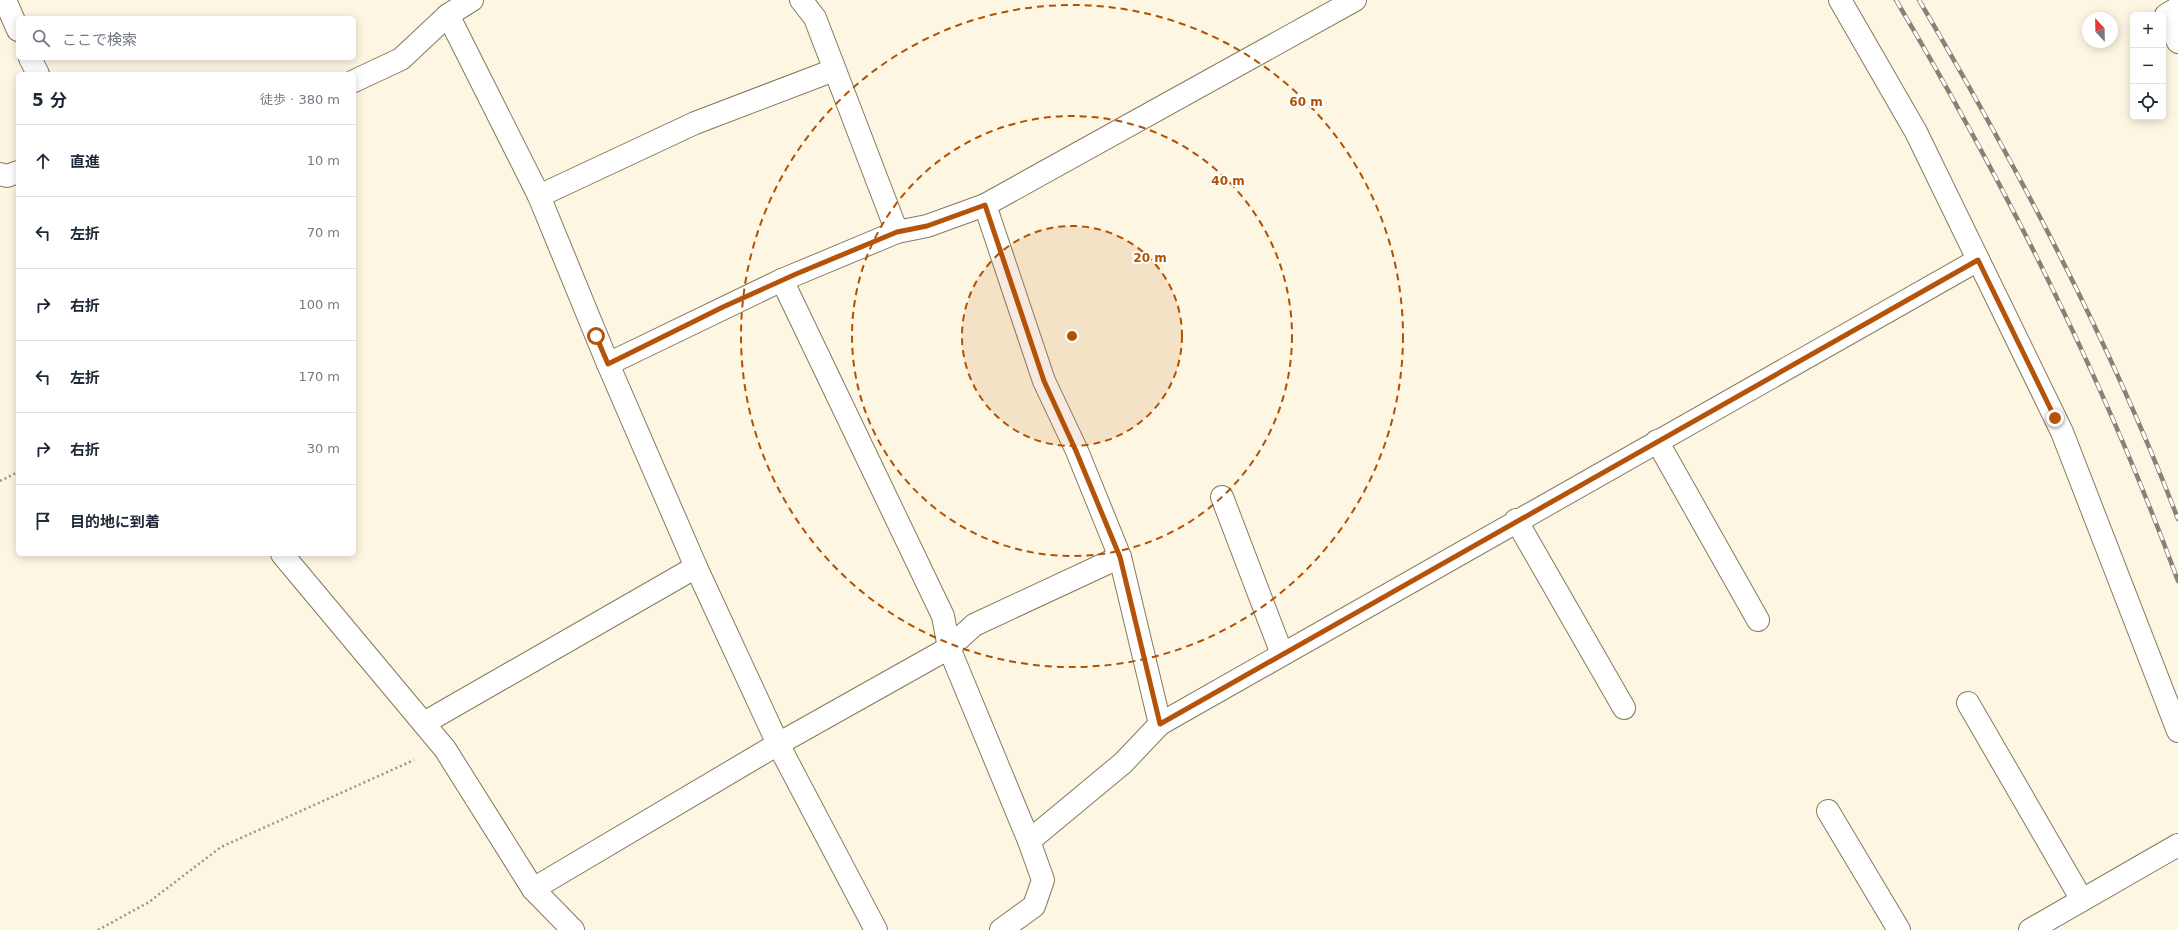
<!DOCTYPE html>
<html lang="ja">
<meta charset="utf-8">
<style>
:root{--surface:#fff;--page:#f2f2f3;--text:#1f2937;--muted:#747a83;--line:#e0e1e3}
body{margin:0;font-family:"DejaVu Sans","Noto Sans JP",sans-serif;background:var(--page);color:var(--text)}
.controls{position:absolute;right:12px;top:12px;display:grid;overflow:hidden;border-radius:6px;box-shadow:0 2px 10px #0003}
.controls button{width:36px;height:36px;display:grid;place-items:center;padding:0;border:0;border-bottom:1px solid var(--line);background:var(--surface);color:var(--text);font:20px sans-serif}
.compass{position:absolute;left:2082px;top:12px;width:36px;height:36px;border-radius:50%;background:var(--surface);box-shadow:0 2px 10px #0003;rotate:338deg}
.stop{position:absolute;width:12px;height:12px;margin:-9px;border:3px solid #b45309;border-radius:50%;background:#fff}
.stop.end{background:#b45309;border-color:#fff;box-shadow:0 1px 4px #0008}
.list{margin:0;padding:0;list-style:none}
h2{display:flex;justify-content:space-between;align-items:center;height:52px;margin:0;padding:0 16px;font-size:17px}
h2 small{font-size:13px;font-weight:400;color:var(--muted)}
.list li{display:grid;grid-template-columns:26px 1fr auto;gap:12px;align-items:center;box-sizing:border-box;height:72px;padding:0 16px;border-top:1px solid var(--line)}
.list b{display:block;font-size:15px;white-space:nowrap}
.list em{font-size:13px;font-style:normal;color:var(--muted)}
.icon{flex:none;width:22px;height:22px;fill:none;stroke:currentColor;stroke-width:2;stroke-linecap:round;stroke-linejoin:round}
.map{position:relative;flex:none;width:2178px;height:930px;overflow:hidden}
.search{position:absolute;background:var(--surface);box-shadow:0 2px 10px #0003;left:16px;top:16px;width:340px;height:44px;display:flex;align-items:center;gap:10px;box-sizing:border-box;padding:0 14px;border-radius:6px;color:var(--muted);font-size:15px}
.panel{position:absolute;background:var(--surface);box-shadow:0 2px 10px #0003;left:16px;top:72px;width:340px;height:484px;border-radius:6px}
.map>svg:first-child{display:block}
.lines{fill:none;stroke-linecap:round;stroke-linejoin:round}
.street-casing{stroke:#857a5d;stroke-width:24}
.path{stroke:#9b9586;stroke-width:2.5;stroke-dasharray:2 3;stroke-linecap:butt}
.street{stroke:#fff;stroke-width:22}
.rail-casing{stroke:#888274;stroke-width:4.5}
.rail{stroke:#fff;stroke-width:3;stroke-dasharray:9;stroke-linecap:butt}
.route{stroke:#b45309;stroke-width:5}
.ring{fill:none;stroke:#b15203;stroke-width:2;stroke-dasharray:7 5}
.centre{fill:#b15203;stroke:#fff;stroke-width:2}
.ring-label{font-size:12px;text-anchor:middle;font-weight:bold;fill:#b15203;stroke:#fff;stroke-width:4;stroke-linejoin:round;paint-order:stroke}
</style>
<div class="map">
<svg width="2178" height="930" viewBox="0 0 2178 930">
<rect width="100%" height="100%" fill="#fdf6e3"/>
<g class="lines">
<defs>
<g id="street">
<polyline points="5,0 18,30"/>
<polyline points="801,0 815,18 897,232"/>
<polyline points="1840,0 1916,132 2062,432 2178,731"/>
<polyline points="2178,8 2166,15 2178,42"/>
<polyline points="448,15 539,196 608,364 696,567 778,744 876,930"/>
<polyline points="30,58 38,74"/>
<polyline points="354,81 401,59 448,15 472,0"/>
<polyline points="0,174 7,176 18,172"/>
<polyline points="539,196 695,123 834,70"/>
<polyline points="985,205 1044,381 1077,451 1120,557 1160,724"/>
<polyline points="782,280 943,616 949,648 1029,841"/>
<polyline points="608,364 782,280 897,232 927,226 985,205 1355,0"/>
<polyline points="1657,441 1758,620"/>
<polyline points="1222,497 1282,654"/>
<polyline points="1516,520 1624,708"/>
<polyline points="282,554 445,749 533,889 573,930"/>
<polyline points="1968,703 2082,900"/>
<polyline points="424,723 696,567"/>
<polyline points="1828,811 1899,930"/>
<polyline points="533,889 778,744 949,648 974,625 1120,557"/>
<polyline points="1001,930 1034,906 1043,880 1029,841 1123,763 1160,724 1978,260"/>
<polyline points="2030,930 2178,845"/>
</g>
</defs>
<use href="#street" class="street-casing"/>
<g class="path">
<polyline points="0,481 18,472"/>
<polyline points="98,930 149,902 221,847 414,760"/>
</g>
<use href="#street" class="street"/>
<defs>
<g id="rail">
<path d="M 1896,0 C 2006,186 2104,379 2178,581"/>
<path d="M 1919,0 C 2017,167 2109,339 2178,519"/>
</g>
</defs>
<use href="#rail" class="rail-casing"/>
<use href="#rail" class="rail"/>
</g>
<g class="lines">
<polyline class="route" points="596,336 608,364 723,307 796,274 897,232 927,226 985,205 1044,381 1076,451 1120,557 1160,724 1978,260 2055,418"/>
</g>
<circle cx="1072" cy="336" r="110" fill="#b15203" fill-opacity=".12"/>
<g class="ring">
<circle cx="1072" cy="336" r="110"/>
<circle cx="1072" cy="336" r="220"/>
<circle cx="1072" cy="336" r="331"/>
</g>
<circle cx="1072" cy="336" r="6" class="centre"/>
<g class="ring-label">
<text x="1306" y="106">60 m</text>
<text x="1228" y="185">40 m</text>
<text x="1150" y="262">20 m</text>
</g>
</svg>
<div class="controls">
<button>+</button>
<button>−</button>
<button><svg class="icon" aria-label="locate" viewBox="0 0 24 24"><circle cx="12" cy="12" r="6"/><path d="M12 2v4M12 18v4M2 12h4M18 12h4"/></svg></button>
</div>
<svg class="compass" viewBox="-18 -18 36 36"><path d="M0-13l5 13h-10z" fill="#e53935"/><path d="M0 13l5-13h-10z" fill="#747a83"/></svg>
<div class="stop" style="left:596px;top:336px"></div>
<div class="stop end" style="left:2055px;top:418px"></div>
<div class="search"><svg class="icon" aria-label="search" viewBox="0 0 24 24"><circle cx="10" cy="10" r="6"/><path d="M15 15l6 6"/></svg>ここで検索</div>
<section class="panel">
<h2>5 分<small>徒歩 · 380 m</small></h2>
<ul class="list">
<li><svg class="icon" aria-label="ahead" viewBox="0 0 24 24"><path d="M12 20V5M6 11l6-6 6 6"/></svg><div><b>直進</b></div><em>10 m</em></li>
<li><svg class="icon" aria-label="left" viewBox="0 0 24 24"><path d="M17 20v-9H6M10 6l-5 5 5 5"/></svg><div><b>左折</b></div><em>70 m</em></li>
<li><svg class="icon" aria-label="right" viewBox="0 0 24 24"><path d="M7 20v-9h11M14 6l5 5-5 5"/></svg><div><b>右折</b></div><em>100 m</em></li>
<li><svg class="icon" aria-label="left" viewBox="0 0 24 24"><path d="M17 20v-9H6M10 6l-5 5 5 5"/></svg><div><b>左折</b></div><em>170 m</em></li>
<li><svg class="icon" aria-label="right" viewBox="0 0 24 24"><path d="M7 20v-9h11M14 6l5 5-5 5"/></svg><div><b>右折</b></div><em>30 m</em></li>
<li><svg class="icon" aria-label="arrive" viewBox="0 0 24 24"><path d="M6 21V4h12l-3 4 3 4H6"/></svg><div><b>目的地に到着</b></div></li>
</ul>
</section>
</div>
